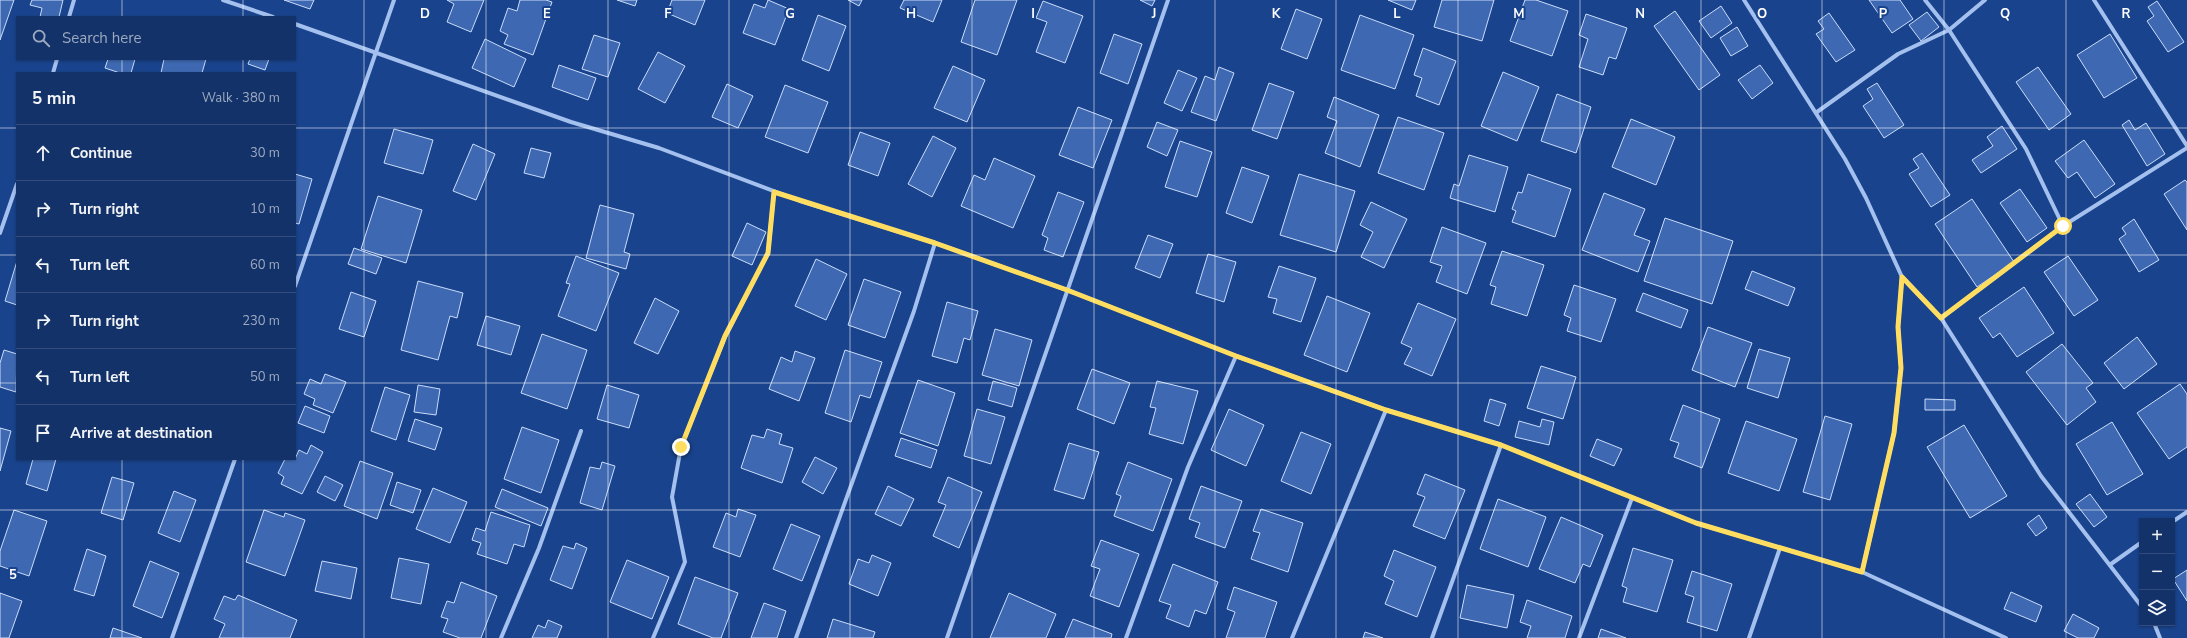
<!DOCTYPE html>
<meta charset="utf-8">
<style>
:root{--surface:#133269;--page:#1c3a6f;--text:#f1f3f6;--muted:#9daac0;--line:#324d7d}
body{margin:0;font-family:"Nunito Sans",sans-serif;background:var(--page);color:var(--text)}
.controls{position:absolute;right:12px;bottom:12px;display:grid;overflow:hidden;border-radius:0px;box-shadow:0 1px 3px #0004}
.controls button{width:36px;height:36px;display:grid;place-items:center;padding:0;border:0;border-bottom:1px solid var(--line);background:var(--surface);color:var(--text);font:20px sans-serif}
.stop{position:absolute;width:12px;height:12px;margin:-9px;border:3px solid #ffdd61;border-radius:50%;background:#fff}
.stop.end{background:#ffdd61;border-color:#fff;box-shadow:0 1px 4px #0008}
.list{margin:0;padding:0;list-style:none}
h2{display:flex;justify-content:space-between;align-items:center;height:52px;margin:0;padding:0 16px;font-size:17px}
h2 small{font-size:13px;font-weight:400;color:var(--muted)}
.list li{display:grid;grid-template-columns:26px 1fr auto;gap:12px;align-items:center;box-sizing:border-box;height:56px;padding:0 16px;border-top:1px solid var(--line)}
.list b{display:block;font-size:15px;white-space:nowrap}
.list em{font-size:13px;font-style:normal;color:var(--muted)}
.icon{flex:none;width:22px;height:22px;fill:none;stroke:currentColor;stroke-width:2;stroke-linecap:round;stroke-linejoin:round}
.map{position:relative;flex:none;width:2187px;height:638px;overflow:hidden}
.search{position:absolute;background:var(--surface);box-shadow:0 1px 3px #0004;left:16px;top:16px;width:280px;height:44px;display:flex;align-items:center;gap:10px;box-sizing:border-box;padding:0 14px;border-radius:0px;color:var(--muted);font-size:15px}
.panel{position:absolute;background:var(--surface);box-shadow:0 1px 3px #0004;left:16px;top:72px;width:280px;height:388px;border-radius:0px}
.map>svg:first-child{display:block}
.building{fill:#3e69b2;stroke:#cadcfa}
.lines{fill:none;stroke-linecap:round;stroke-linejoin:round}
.street{stroke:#a4c0ee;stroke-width:4}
.route{stroke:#ffdd61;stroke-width:5}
.grid{fill:none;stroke:#fff;stroke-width:1;stroke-opacity:0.55}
.grid-label{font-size:13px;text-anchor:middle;font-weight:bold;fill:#fff;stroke:#19438c;stroke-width:4;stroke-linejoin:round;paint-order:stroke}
</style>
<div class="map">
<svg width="2187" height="638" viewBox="0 0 2187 638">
<rect width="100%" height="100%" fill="#19438c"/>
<g class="building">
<polygon points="0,0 14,0 0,40"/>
<polygon points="32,0 63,0 59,17 40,17 42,8 30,5"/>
<polygon points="284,0 314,0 310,9"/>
<polygon points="447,0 484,0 471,32 447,22 454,4"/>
<polygon points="520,0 546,0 552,2 533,55 504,44 508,35 500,31 508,8 517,11"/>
<polygon points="617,0 637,0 635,6"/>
<polygon points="672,0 705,0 695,25 667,13"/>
<polygon points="768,0 789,9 775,45 743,33 754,4 765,8"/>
<polygon points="848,0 862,0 859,6"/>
<polygon points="904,0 942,0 933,22 900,8"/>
<polygon points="975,0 1017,0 997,55 961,42"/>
<polygon points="1140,0 1155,0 1152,6"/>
<polygon points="1388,0 1416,0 1412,10"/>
<polygon points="1442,0 1494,0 1482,41 1434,27"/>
<polygon points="1525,0 1536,0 1568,11 1552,56 1510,41"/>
<polygon points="1869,0 1900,0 1913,19 1892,33"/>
<polygon points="1043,1 1083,16 1065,63 1036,52 1047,22 1036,18"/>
<polygon points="2157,1 2184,42 2168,52 2147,21 2154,16 2148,7"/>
<polygon points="1721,6 1732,23 1711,38 1699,21"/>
<polygon points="1296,9 1322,19 1307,59 1281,49"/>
<polygon points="1675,11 1720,75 1699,90 1654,26"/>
<polygon points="1927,12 1939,27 1921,41 1909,25"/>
<polygon points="1829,13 1855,50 1836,62 1816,34 1824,29 1818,21"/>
<polygon points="1586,14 1627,28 1616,59 1609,57 1603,75 1579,67 1588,39 1579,35"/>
<polygon points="818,15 846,26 829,71 802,60"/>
<polygon points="1360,15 1414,35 1395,89 1341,70"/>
<polygon points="1737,27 1748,46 1731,56 1720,38"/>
<polygon points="1114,34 1142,44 1128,84 1100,73"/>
<polygon points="2110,34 2137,78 2104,98 2077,55"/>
<polygon points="594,35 620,43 608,77 582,69"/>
<polygon points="485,39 526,59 514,87 472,68"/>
<polygon points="1423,48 1456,61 1439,105 1416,96 1422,78 1414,75"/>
<polygon points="658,52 685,66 665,103 638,89"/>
<polygon points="108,59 135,59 131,73 120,73 105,68"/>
<polygon points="164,59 206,59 202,73 161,73"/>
<polygon points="250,59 269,59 265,70 248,64"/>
<polygon points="559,65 596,78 588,100 552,87"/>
<polygon points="1760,65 1773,83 1752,99 1738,80"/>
<polygon points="953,66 985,80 967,122 934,108"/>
<polygon points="1219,67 1234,73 1216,121 1191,112 1205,76 1215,80"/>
<polygon points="2038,67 2071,114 2049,130 2016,82"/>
<polygon points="1178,70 1197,78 1182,111 1164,103"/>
<polygon points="1503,72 1539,87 1517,141 1481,126"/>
<polygon points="1269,83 1294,92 1277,139 1252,130"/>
<polygon points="1877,83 1904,125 1884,138 1863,106 1873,99 1867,89"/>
<polygon points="727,84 753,96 738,128 712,117"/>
<polygon points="785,85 828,102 808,153 765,137"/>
<polygon points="1557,94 1591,107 1576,153 1541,141"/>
<polygon points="1334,97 1379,115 1360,167 1325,153 1337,121 1327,117"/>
<polygon points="1078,107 1112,120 1093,168 1059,155"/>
<polygon points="1398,117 1444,133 1424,190 1378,173"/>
<polygon points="1631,119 1675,137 1656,185 1612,167"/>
<polygon points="2129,120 2135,130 2146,123 2165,154 2147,166 2122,125"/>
<polygon points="1157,122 1178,130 1167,156 1147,147"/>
<polygon points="2002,126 2017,149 1981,173 1972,160 1993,146 1987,137"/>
<polygon points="394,129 433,140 423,174 384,163"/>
<polygon points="860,132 890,143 878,176 848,165"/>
<polygon points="933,136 956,148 932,197 908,184"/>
<polygon points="2084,140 2115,184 2095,198 2077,172 2068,178 2055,161"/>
<polygon points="1180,141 1212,152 1197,197 1165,187"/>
<polygon points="473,144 495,154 476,200 453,191"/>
<polygon points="531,148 551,153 544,178 524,173"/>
<polygon points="1922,153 1950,195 1931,207 1909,174 1919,168 1913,159"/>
<polygon points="1469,155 1508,167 1495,212 1450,198 1454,184 1459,186"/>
<polygon points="994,158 1035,176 1013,228 961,206 974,175 985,180"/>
<polygon points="1242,167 1269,176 1252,223 1226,213"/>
<polygon points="295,174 312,179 299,224 295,223"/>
<polygon points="1299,174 1355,191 1336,252 1280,235"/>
<polygon points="1528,174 1571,189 1555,237 1512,222 1516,211 1512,209 1518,192 1522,193"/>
<polygon points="2185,180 2187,182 2187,230 2164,194"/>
<polygon points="2020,189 2047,228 2027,242 2000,203"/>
<polygon points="1058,192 1084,202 1063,257 1044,250 1048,238 1042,235"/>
<polygon points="1604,193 1645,209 1634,235 1650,241 1638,272 1582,250"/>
<polygon points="378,196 422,210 406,263 361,249"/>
<polygon points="1972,199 2014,262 1977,287 1935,224"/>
<polygon points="1371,202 1407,219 1384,268 1361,257 1373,232 1360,225"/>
<polygon points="600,205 634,214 624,252 630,254 626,269 586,258"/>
<polygon points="1665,218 1733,241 1712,304 1644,281"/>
<polygon points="2134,219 2159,260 2139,272 2119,239 2126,234 2122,228"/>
<polygon points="747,223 766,232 752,265 732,256"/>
<polygon points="1442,227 1486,243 1467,294 1436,282 1442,266 1430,262"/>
<polygon points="1148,235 1173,244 1160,278 1135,268"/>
<polygon points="354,248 382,258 376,274 348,264"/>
<polygon points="1502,251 1544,265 1527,316 1491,304 1496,287 1490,285"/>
<polygon points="1208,254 1236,262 1224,302 1196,293"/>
<polygon points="576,256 619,273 596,331 558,316 570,284 566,283"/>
<polygon points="2068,256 2098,300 2074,316 2044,272"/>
<polygon points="816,259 847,274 826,320 795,306"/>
<polygon points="17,261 17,305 5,301"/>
<polygon points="1279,266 1316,278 1301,322 1273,313 1277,299 1268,297"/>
<polygon points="1752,271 1795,288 1788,306 1745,289"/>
<polygon points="864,279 901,292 885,338 848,325"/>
<polygon points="418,281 463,293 457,318 450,316 438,360 401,350"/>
<polygon points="1574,285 1616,299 1601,342 1567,331 1571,318 1564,315"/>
<polygon points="2024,287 2054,333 2017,357 2000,333 1993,338 1979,318"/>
<polygon points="351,292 376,301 364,337 339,329"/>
<polygon points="1643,293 1688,310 1681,328 1636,311"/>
<polygon points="1327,296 1370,313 1347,372 1304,355"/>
<polygon points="655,298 679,311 658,354 634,343"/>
<polygon points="947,302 978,311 970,340 964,338 957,363 932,356"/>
<polygon points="1418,303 1456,319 1432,376 1404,364 1412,348 1401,343"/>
<polygon points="486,316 520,326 511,355 477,345"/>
<polygon points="1708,327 1752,343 1735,387 1692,370"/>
<polygon points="995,329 1032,340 1019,386 982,375"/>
<polygon points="542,334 587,350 567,409 521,393"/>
<polygon points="2137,337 2157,364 2124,389 2104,363"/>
<polygon points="2062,344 2093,383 2086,388 2096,402 2067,425 2026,372"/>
<polygon points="1759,349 1790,358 1778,398 1747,388"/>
<polygon points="4,350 17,354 16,392 0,387 0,363"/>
<polygon points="845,350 882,362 870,398 860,395 851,422 825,413"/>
<polygon points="795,351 815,358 799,401 769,389 781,357 792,362"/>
<polygon points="1541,366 1576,377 1563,419 1527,408"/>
<polygon points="1092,369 1130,383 1114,424 1077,409"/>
<polygon points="325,374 346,382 333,413 313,405 315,399 304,394 310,379 321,384"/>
<polygon points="918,380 955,393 938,446 900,433"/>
<polygon points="993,381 1017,388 1012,407 988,400"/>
<polygon points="1157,381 1198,391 1183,444 1149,434 1156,408 1150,407"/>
<polygon points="2180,384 2187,394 2187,447 2169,459 2137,413"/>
<polygon points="418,385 440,389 436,415 414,412"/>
<polygon points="607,385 639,395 629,428 597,419"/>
<polygon points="385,387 410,395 396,440 371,431"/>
<polygon points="1490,399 1506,404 1499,426 1484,421"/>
<polygon points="1925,399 1955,400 1955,410 1925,410"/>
<polygon points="1683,405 1720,419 1702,468 1674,457 1679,443 1670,440"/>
<polygon points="305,406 330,416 324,433 298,423"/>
<polygon points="977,409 1005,417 991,464 964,456"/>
<polygon points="1229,409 1264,425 1246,466 1211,450"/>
<polygon points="1825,416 1852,424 1830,500 1803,492"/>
<polygon points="415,419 442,428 435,450 408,441"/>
<polygon points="1542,419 1554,422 1549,445 1515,437 1519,421 1540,427"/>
<polygon points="1746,421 1797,439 1779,491 1728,473"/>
<polygon points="2112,422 2143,474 2107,495 2076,444"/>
<polygon points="1964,425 2007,496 1970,518 1927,447"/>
<polygon points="522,427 559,440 541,493 504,479"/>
<polygon points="0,428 11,431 0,471"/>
<polygon points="767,429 782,434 779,444 793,448 782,483 741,468 752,435 764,438"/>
<polygon points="1301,432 1331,444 1311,494 1281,481"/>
<polygon points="901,438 937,450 931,468 895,456"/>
<polygon points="1597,439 1622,449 1614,466 1590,456"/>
<polygon points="1069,443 1099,452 1084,499 1054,490"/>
<polygon points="311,445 323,452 302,494 281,484 284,477 278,473 285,459 295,459 299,450 307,454"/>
<polygon points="815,457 837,468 823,494 802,482"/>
<polygon points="33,459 56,459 47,491 26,484"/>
<polygon points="360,461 393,473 377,519 344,506"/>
<polygon points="602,462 615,466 602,510 580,503 590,467 600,469"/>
<polygon points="1128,462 1172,479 1153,531 1114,516 1121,496 1116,494"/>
<polygon points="1425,474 1465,490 1445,539 1413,526 1425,497 1417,494"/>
<polygon points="325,476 343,485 335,501 317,492"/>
<polygon points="112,477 134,483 123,520 101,513"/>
<polygon points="948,477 982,492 959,548 933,536 946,505 938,502"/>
<polygon points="397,482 421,490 413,513 390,505"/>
<polygon points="888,486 914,499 901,526 875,514"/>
<polygon points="1201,486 1242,501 1225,548 1195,537 1200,523 1189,519"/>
<polygon points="433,488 467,502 450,543 416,529"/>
<polygon points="502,489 548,508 541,526 495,507"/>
<polygon points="174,491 196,500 180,542 158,533"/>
<polygon points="2090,494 2107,517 2094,527 2076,504"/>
<polygon points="1498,499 1546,517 1528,567 1480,549"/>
<polygon points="738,509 756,515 740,557 713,547 726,513 736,517"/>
<polygon points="1261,509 1303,523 1288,572 1251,559 1260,533 1253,531"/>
<polygon points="14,510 47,521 29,576 0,566 0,551"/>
<polygon points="264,510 284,517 285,513 305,520 285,576 246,562"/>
<polygon points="491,512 530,525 524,547 514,544 507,564 477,554 481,543 472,540 476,528 485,531"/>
<polygon points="2039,515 2047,528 2036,536 2027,524"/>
<polygon points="1561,517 1603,535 1590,567 1583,564 1575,583 1539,569"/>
<polygon points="791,524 820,536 802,581 773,569"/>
<polygon points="1101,540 1139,554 1119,607 1090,596 1100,569 1091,566"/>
<polygon points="576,543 587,548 572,589 550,580 563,546 574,549"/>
<polygon points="1633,548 1673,560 1657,612 1623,602 1627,588 1622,586"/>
<polygon points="87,549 106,556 94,596 74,590"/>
<polygon points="1394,550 1436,567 1417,617 1385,604 1394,581 1384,576"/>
<polygon points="872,555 891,563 878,596 849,584 858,559 869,563"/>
<polygon points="399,558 429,564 421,604 391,598"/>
<polygon points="627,560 669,577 652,619 610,602"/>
<polygon points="150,561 179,573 162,618 133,606"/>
<polygon points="322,561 357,568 351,599 315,591"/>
<polygon points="1173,564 1218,582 1206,614 1195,610 1189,627 1166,618 1171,605 1159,601"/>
<polygon points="2187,570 2187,601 2173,579"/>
<polygon points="1692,571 1732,584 1717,631 1687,622 1694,597 1685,594"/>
<polygon points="695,577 738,593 721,638 713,638 678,624"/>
<polygon points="461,582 497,596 481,638 460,638 443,632 448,619 441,617 447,601 454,603"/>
<polygon points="1467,585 1514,595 1507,628 1460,618"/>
<polygon points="1234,587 1277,602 1265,638 1226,638 1235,612 1227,609"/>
<polygon points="2011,592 2042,606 2036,622 2004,609"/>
<polygon points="0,593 22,601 9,638 0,638"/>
<polygon points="1009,593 1056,614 1046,638 990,638"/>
<polygon points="238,595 297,620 290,638 219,638 225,624 214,619 224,596 235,600"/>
<polygon points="1527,600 1572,616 1565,638 1527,638 1531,626 1520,622"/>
<polygon points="764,603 786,611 777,638 751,638"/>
<polygon points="2073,614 2099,628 2094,638 2078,638 2064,631"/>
<polygon points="833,619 875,632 873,638 827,638"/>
<polygon points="1073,619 1112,634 1111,638 1065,638"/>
<polygon points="548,620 562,626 557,638 532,638 538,625 545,628"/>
<polygon points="113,628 142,638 110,638"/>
<polygon points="1601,629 1626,638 1598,638"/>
<polygon points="1365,632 1383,638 1363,638"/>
</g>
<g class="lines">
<g class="street">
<polyline points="223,0 273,17"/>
<polyline points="1744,0 1845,159 1866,198 1902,277 1898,327 1901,368 1894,433 1862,572 2006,638"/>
<polyline points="1925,0 1949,30 2026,149 2063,226"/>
<polyline points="2094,0 2187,146"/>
<polyline points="69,17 74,0"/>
<polyline points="295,24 571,122 659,148 800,201 935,243 1067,290 1236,356 1386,410 1501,445 1696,523 1862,572"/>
<polyline points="53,73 57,59"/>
<polyline points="1817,112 1898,54 1949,30 1985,0"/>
<polyline points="0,233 17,184"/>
<polyline points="1902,277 1941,318 2063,226 2187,148"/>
<polyline points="295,286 394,0"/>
<polyline points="1941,318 2041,476 2142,607"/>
<polyline points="2172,522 2187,512"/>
<polyline points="2111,564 2142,542"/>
<polyline points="2154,623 2160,638"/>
<polyline points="172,638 235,459"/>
<polyline points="501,638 539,548 581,431"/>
<polyline points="653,638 685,562 672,497 681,447 725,337 768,253 774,192"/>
<polyline points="796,638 914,311 935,243"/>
<polyline points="947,638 1168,0"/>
<polyline points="1126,638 1188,467 1236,356"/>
<polyline points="1292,638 1386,410"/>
<polyline points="1432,638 1501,445"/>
<polyline points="1579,638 1632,498"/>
<polyline points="1749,638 1780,548"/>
</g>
</g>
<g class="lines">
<polyline class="route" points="681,447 725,336 768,253 774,192 935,243 1067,290 1236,356 1386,410 1501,445 1696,523 1862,572 1894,433 1901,368 1898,327 1902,277 1941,318 2063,226"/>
</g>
<path class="grid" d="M 122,0 L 122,17M 243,0 L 243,17M 364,0 L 364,638M 486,0 L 486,638M 608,0 L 608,638M 729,0 L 729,638M 850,0 L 850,638M 972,0 L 972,638M 1094,0 L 1094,638M 1215,0 L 1215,638M 1336,0 L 1336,638M 1458,0 L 1458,638M 1580,0 L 1580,638M 1701,0 L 1701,638M 1822,0 L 1822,638M 1944,0 L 1944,638M 2066,0 L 2066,638M 122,59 L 122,73M 243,59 L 243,73M 0,128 L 17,128M 295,128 L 2187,128M 0,255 L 17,255M 295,255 L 2187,255M 0,383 L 17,383M 295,383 L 2187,383M 122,459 L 122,638M 243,459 L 243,638M 0,510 L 2187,510"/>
<g class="grid-label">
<text x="425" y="18">D</text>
<text x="547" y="18">E</text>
<text x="668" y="18">F</text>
<text x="790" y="18">G</text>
<text x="911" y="18">H</text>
<text x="1033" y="18">I</text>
<text x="1154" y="18">J</text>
<text x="1276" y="18">K</text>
<text x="1397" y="18">L</text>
<text x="1519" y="18">M</text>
<text x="1640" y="18">N</text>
<text x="1762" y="18">O</text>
<text x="1883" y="18">P</text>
<text x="2005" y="18">Q</text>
<text x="2126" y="18">R</text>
<text x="13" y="579">5</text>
</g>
</svg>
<div class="controls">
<button>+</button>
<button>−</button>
<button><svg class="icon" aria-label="layers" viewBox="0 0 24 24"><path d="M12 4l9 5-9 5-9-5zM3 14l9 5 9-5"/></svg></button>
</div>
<div class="stop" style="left:2063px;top:226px"></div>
<div class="stop end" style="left:681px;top:447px"></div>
<div class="search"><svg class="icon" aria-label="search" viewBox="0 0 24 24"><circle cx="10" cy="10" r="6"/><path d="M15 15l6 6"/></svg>Search here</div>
<section class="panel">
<h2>5 min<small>Walk · 380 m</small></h2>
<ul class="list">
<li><svg class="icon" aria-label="ahead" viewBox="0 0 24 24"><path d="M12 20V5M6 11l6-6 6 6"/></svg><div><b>Continue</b></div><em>30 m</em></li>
<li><svg class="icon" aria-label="right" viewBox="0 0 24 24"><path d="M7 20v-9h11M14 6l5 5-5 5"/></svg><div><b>Turn right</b></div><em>10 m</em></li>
<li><svg class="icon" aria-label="left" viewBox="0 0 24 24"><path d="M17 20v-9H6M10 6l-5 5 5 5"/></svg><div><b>Turn left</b></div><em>60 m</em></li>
<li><svg class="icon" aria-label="right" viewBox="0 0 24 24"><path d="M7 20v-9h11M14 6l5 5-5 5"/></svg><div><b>Turn right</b></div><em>230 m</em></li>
<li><svg class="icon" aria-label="left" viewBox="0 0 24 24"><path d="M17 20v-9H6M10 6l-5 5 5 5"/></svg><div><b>Turn left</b></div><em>50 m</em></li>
<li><svg class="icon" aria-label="arrive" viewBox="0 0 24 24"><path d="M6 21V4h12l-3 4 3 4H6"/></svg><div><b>Arrive at destination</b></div></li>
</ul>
</section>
</div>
